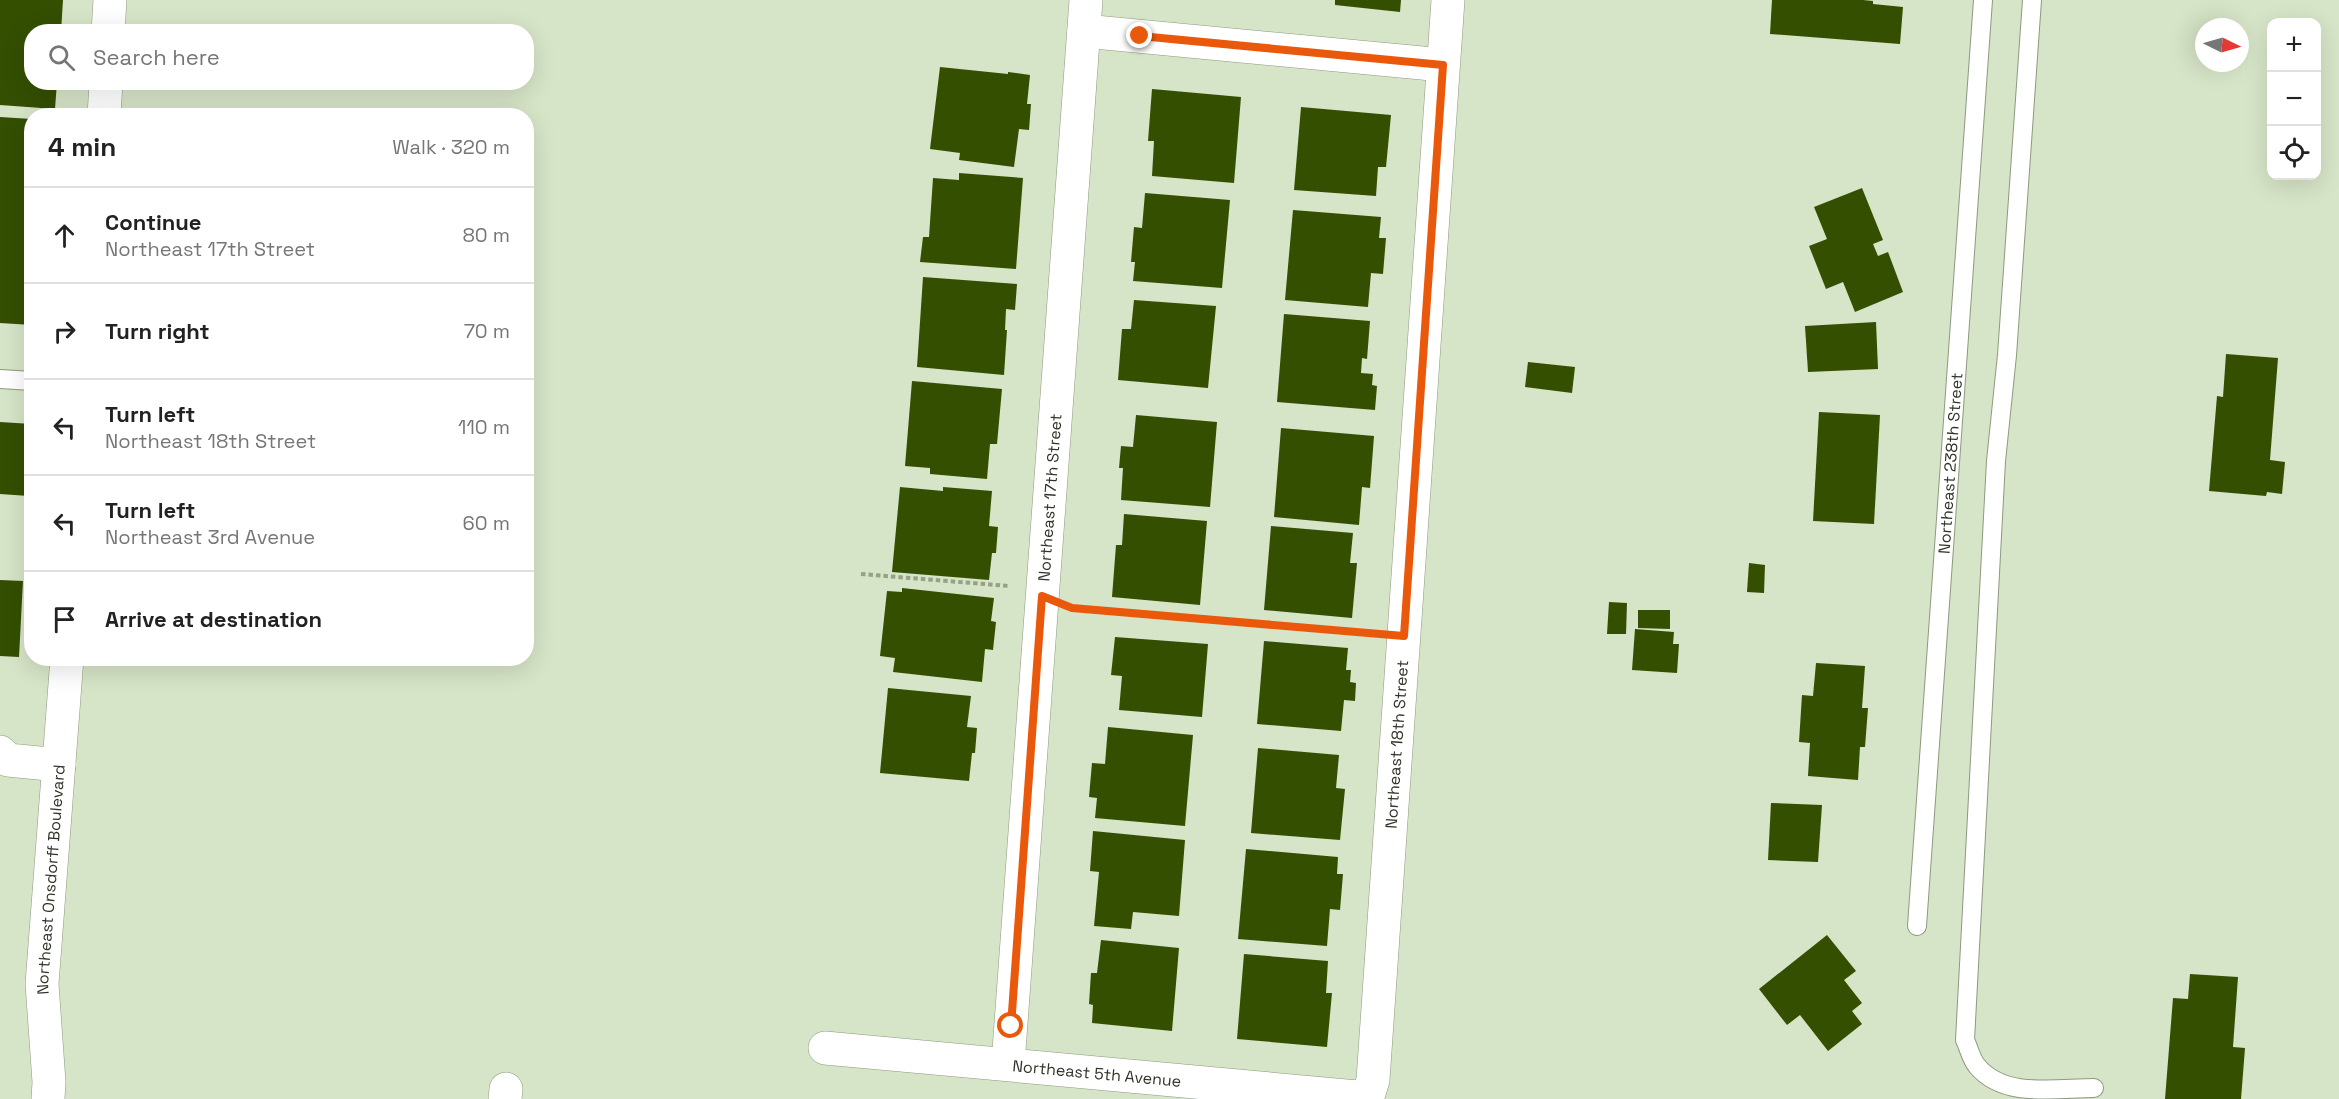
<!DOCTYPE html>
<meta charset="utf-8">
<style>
:root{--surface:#fff;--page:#f6f6f6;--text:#222;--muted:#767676;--line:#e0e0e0}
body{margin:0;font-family:"Space Grotesk",sans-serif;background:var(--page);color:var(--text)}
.controls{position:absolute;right:18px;top:18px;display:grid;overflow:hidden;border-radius:12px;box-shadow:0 6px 24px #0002}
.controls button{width:54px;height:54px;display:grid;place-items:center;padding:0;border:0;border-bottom:2px solid var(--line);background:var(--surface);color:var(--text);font:30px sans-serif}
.compass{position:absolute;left:2195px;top:18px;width:54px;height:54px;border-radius:50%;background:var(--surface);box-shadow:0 6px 24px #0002;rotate:95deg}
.stop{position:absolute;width:18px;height:18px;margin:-14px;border:4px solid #ea580c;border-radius:50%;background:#fff}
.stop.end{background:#ea580c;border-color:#fff;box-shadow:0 2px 6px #0008}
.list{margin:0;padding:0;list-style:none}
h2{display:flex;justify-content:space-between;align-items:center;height:78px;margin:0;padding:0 24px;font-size:26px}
h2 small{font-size:20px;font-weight:400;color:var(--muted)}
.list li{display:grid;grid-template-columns:39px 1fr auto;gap:18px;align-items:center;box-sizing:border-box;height:96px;padding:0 24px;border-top:2px solid var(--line)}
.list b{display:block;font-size:22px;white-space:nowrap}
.list p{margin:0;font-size:20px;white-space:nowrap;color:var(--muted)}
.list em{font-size:20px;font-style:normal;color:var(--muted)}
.icon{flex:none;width:33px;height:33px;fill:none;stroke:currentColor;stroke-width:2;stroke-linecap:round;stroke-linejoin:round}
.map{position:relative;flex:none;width:2339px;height:1099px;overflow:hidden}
.search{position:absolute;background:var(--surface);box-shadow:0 6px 24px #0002;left:24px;top:24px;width:510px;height:66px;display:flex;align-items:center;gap:15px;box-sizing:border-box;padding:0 21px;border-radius:24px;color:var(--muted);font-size:22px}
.panel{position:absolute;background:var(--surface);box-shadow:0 6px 24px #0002;left:24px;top:108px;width:510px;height:558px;border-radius:24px}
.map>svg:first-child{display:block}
.building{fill:#344f00}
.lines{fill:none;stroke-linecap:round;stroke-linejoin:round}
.lane-casing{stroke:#8c9a7e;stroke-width:20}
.street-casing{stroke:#8c9a7e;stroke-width:34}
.secondary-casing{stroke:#8c9a7e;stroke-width:34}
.path{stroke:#96a18a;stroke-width:4;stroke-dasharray:4.5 3;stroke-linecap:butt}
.lane{stroke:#fff;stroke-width:18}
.street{stroke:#fff;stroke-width:33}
.secondary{stroke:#fff;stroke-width:33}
.route{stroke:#ea580c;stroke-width:8}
.labels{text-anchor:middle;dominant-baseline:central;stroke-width:6;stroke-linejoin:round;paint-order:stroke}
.street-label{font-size:16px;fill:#2f3529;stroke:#fff}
</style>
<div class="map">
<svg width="2339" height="1099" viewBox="0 0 2339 1099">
<rect width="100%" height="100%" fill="#d6e4c7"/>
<g class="building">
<polygon points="0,0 63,0 61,32 32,32 32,82 57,82 55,109 0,105"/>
<polygon points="1335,0 1401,0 1400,12 1335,5"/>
<polygon points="1772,0 1863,0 1873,1 1873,4 1903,7 1900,44 1770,34"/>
<polygon points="940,67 1008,74 1008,72 1030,75 1027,104 1031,104 1029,130 1019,129 1014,167 959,160 960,153 930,149"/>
<polygon points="1152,89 1241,97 1234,183 1152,176 1154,141 1148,141"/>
<polygon points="1301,107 1391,115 1386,167 1378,167 1376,196 1294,190"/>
<polygon points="0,117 32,119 32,325 0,323"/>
<polygon points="959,173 1023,178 1016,269 920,262 923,237 929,237 933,178 959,180"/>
<polygon points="1862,188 1883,240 1873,244 1878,256 1888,252 1903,292 1855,312 1843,282 1826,289 1809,246 1827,239 1814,207"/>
<polygon points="1145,193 1230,200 1222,288 1133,281 1135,262 1131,262 1134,227 1142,228"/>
<polygon points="1293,210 1381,217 1379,238 1386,238 1383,274 1371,273 1368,307 1285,300"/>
<polygon points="923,277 1017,284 1015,310 1006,309 1005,330 1007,330 1004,375 917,367"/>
<polygon points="1134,300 1216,306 1208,388 1118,380 1122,329 1131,329"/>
<polygon points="1284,314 1370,321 1367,359 1362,358 1361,373 1373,374 1372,385 1377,386 1375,410 1277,402"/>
<polygon points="1876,322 1878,369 1808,372 1805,326"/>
<polygon points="2226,354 2278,358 2270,460 2285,462 2282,494 2267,492 2266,496 2209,491 2217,396 2223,397"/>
<polygon points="1528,362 1575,367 1572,393 1525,387"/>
<polygon points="912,381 1002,389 997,444 990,444 987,479 930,474 930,468 905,466"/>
<polygon points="1819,412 1880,415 1874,524 1813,521"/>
<polygon points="1136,415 1217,422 1210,507 1121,500 1123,468 1119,468 1121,446 1133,447"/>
<polygon points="0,422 32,424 29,496 0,494"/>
<polygon points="1281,428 1374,436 1370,488 1362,487 1359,525 1274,517"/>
<polygon points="900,487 943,491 943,487 992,491 989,526 998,527 996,553 992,553 989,580 892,572"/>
<polygon points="1124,514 1207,521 1200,605 1112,597 1116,545 1122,545"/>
<polygon points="1271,526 1353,533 1350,563 1357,563 1352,618 1264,610"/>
<polygon points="1749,563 1765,565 1764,593 1747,592"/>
<polygon points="0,580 23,581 19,657 0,656"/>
<polygon points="902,588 994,598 991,621 996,622 993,650 985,649 982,682 893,672 895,658 880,656 887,591 902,592"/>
<polygon points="1609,602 1627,603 1626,634 1607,634"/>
<polygon points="1638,610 1670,610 1670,629 1638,628"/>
<polygon points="1635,629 1674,632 1673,644 1679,644 1677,673 1632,670"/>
<polygon points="1115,637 1208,644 1202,717 1119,710 1122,676 1111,675"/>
<polygon points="1264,641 1348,648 1346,670 1351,670 1350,682 1356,683 1355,701 1344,700 1341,731 1257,724"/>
<polygon points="1816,663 1865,666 1862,708 1868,708 1865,747 1860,747 1858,780 1808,776 1810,743 1799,742 1802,695 1813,696"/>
<polygon points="888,688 971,696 967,727 977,728 975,753 972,753 969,781 880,773"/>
<polygon points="1108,727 1193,735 1185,826 1095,818 1097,798 1089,797 1092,763 1105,764"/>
<polygon points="1258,748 1339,755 1336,788 1345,789 1340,840 1251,833"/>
<polygon points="1771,803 1822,805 1818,862 1768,860"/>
<polygon points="1093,831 1185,840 1179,916 1133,912 1131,929 1094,926 1099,872 1090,871"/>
<polygon points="1246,849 1338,857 1337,874 1343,874 1340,910 1330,909 1327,946 1238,939"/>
<polygon points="1827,935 1856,971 1844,980 1862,1003 1852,1011 1862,1024 1828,1051 1800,1015 1787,1025 1759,989"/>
<polygon points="1101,940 1179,948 1172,1031 1092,1023 1093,1005 1089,1004 1091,973 1097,973"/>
<polygon points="1244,954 1328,961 1326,993 1332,993 1327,1047 1237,1039"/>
<polygon points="2190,974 2238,977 2233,1047 2245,1048 2241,1099 2165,1099 2173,998 2188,999"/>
</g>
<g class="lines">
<defs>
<g id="lane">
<path d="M 2032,0 L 2007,355 L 1996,461 L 1965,1040 C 1969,1048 1971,1059 1977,1066 C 2004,1099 2057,1088 2094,1088"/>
<polyline points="0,379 32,381"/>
<path id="s1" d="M 1917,926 L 1983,0"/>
</g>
<g id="street">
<polyline points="1084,31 1443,65"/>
<polyline points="0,752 8,760 59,765"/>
<path id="s2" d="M 825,1048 L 1357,1097 L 1369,1093 L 1373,1080 L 1448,0"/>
<path id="s3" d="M 1008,1064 L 1086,0"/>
<polyline points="505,1099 506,1089"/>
</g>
<g id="secondary">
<polyline points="108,32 110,0"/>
<polyline points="104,116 106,82"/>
<path id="s4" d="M 48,1099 L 49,1082 L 42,984 L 67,658"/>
</g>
</defs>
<use href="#lane" class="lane-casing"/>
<use href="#street" class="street-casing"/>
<use href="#secondary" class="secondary-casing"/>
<g class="path">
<polyline points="861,574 1009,586"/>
<polyline points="1076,609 1370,633"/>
</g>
<use href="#lane" class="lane"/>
<use href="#street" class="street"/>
<use href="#secondary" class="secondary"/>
</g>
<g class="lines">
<polyline class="route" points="1011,1026 1042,596 1072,608 1404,636 1443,65 1140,36"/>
</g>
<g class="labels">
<g class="street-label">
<text stroke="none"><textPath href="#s1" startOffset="464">Northeast 238th Street</textPath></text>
<text stroke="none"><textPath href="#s3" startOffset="568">Northeast 17th Street</textPath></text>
<text stroke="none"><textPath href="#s2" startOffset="897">Northeast 18th Street</textPath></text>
<text stroke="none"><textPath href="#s4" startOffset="220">Northeast Onsdorff Boulevard</textPath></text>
<text stroke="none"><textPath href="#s2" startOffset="273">Northeast 5th Avenue</textPath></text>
</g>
</g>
</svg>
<div class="controls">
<button>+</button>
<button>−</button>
<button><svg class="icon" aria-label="locate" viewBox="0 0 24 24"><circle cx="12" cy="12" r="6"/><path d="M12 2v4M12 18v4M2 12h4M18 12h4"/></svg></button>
</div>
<svg class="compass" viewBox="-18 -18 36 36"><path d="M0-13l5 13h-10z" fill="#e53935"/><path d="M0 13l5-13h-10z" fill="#767676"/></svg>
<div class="stop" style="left:1011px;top:1026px"></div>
<div class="stop end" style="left:1140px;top:36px"></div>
<div class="search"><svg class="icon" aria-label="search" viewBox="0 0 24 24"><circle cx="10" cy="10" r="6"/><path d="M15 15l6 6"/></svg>Search here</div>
<section class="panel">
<h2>4 min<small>Walk · 320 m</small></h2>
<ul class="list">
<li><svg class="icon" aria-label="ahead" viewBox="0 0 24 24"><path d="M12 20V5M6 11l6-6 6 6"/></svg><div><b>Continue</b><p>Northeast 17th Street</p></div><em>80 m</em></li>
<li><svg class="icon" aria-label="right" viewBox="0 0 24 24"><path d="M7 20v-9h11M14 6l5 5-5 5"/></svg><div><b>Turn right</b></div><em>70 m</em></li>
<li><svg class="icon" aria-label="left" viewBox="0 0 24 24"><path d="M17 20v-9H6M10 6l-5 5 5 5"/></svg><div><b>Turn left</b><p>Northeast 18th Street</p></div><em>110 m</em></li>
<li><svg class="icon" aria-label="left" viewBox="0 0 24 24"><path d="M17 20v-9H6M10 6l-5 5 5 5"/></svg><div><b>Turn left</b><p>Northeast 3rd Avenue</p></div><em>60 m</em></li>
<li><svg class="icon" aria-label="arrive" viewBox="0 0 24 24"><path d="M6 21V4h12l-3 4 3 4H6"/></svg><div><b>Arrive at destination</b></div></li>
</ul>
</section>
</div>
